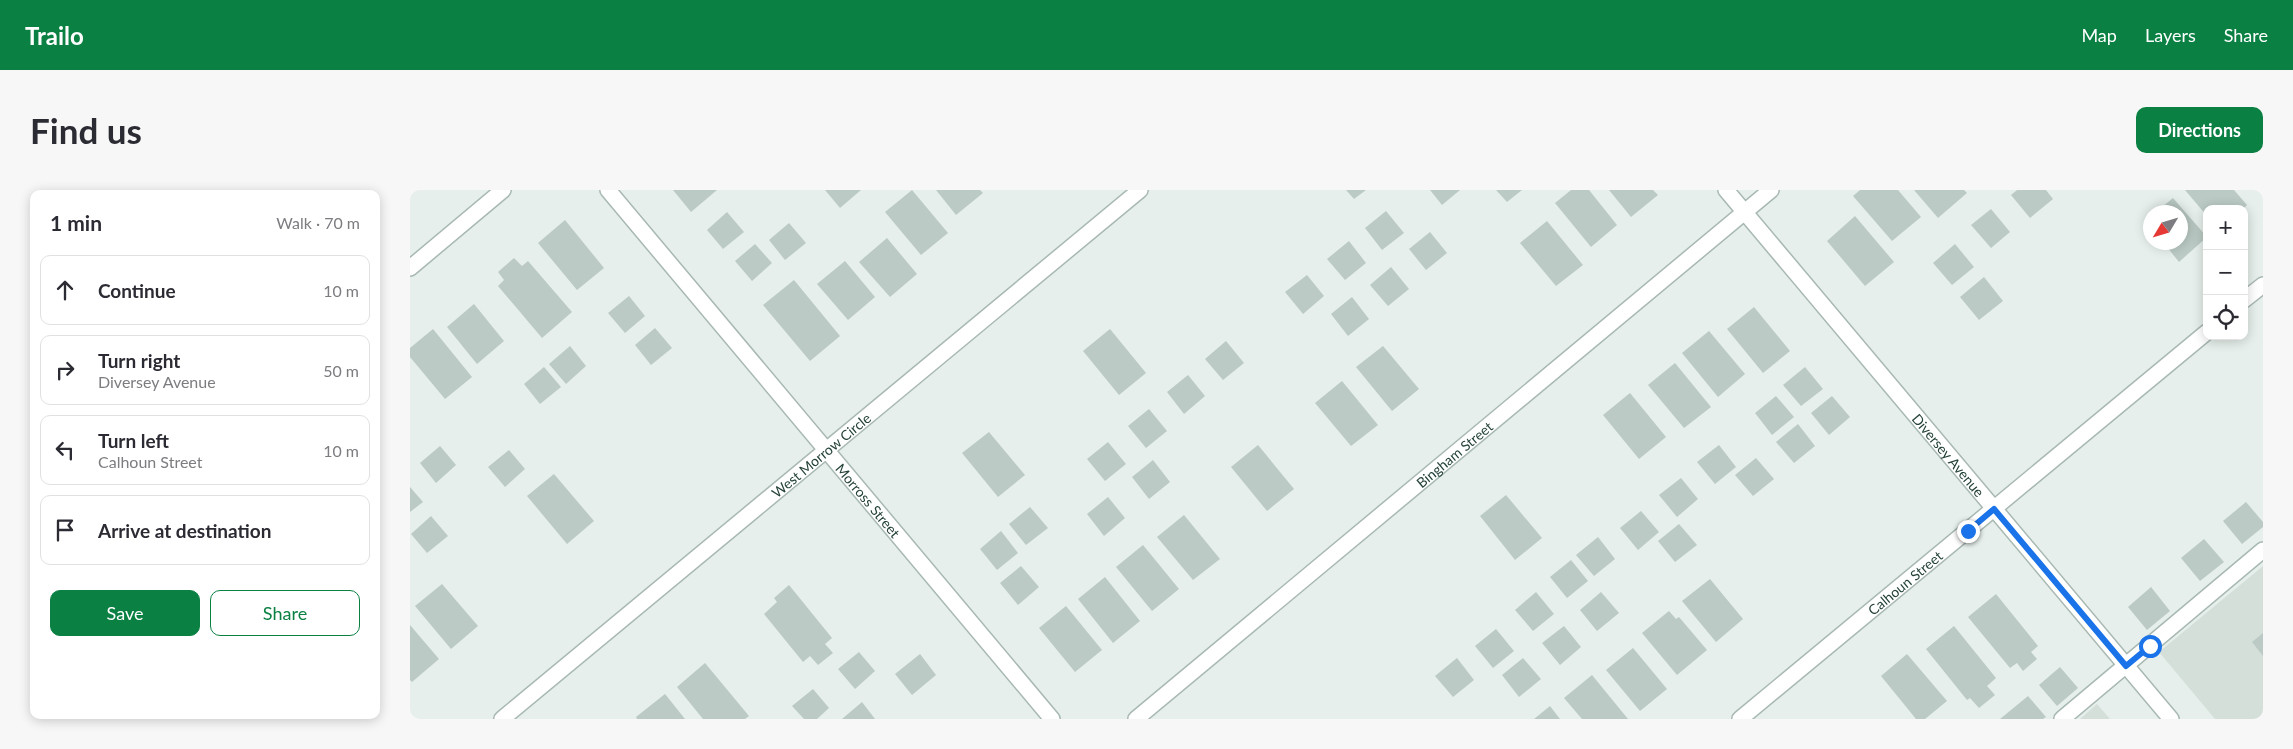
<!DOCTYPE html>
<meta charset="utf-8">
<style>
:root{--surface:#fff;--page:#f7f7f7;--text:#2b2b33;--muted:#7c7c81;--line:#e1e1e2;--accent:#0b8043}
body{margin:0;font-family:Lato,sans-serif;background:var(--page);color:var(--text)}
.controls{position:absolute;right:15px;top:15px;display:grid;overflow:hidden;border-radius:10px;box-shadow:0 2px 12px #0003}
.controls button{width:45px;height:45px;display:grid;place-items:center;padding:0;border:0;border-bottom:1px solid var(--line);background:var(--surface);color:var(--text);font:25px sans-serif}
.compass{position:absolute;left:1733px;top:15px;width:45px;height:45px;border-radius:50%;background:var(--surface);box-shadow:0 2px 12px #0003;rotate:232deg}
.stop{position:absolute;width:15px;height:15px;margin:-11px;border:4px solid #1a73e8;border-radius:50%;background:#fff}
.stop.end{background:#1a73e8;border-color:#fff;box-shadow:0 1px 5px #0008}
.list{margin:0;padding:0;list-style:none}
h2{display:flex;justify-content:space-between;align-items:center;height:65px;margin:0;padding:0 20px;font-size:21px}
h2 small{font-size:16px;font-weight:400;color:var(--muted)}
.list li{display:grid;grid-template-columns:32px 1fr auto;gap:15px;align-items:center;box-sizing:border-box;height:70px;margin:0 10px 10px;padding:0 10px;border:1px solid var(--line);border-radius:10px}
.list b{display:block;font-size:19px;white-space:nowrap}
.list p{margin:0;font-size:16px;white-space:nowrap;color:var(--muted)}
.list em{font-size:16px;font-style:normal;color:var(--muted)}
.actions{display:flex;gap:10px;padding:15px 20px}
.actions a{flex:1;padding:11px 0;border:1px solid var(--accent);border-radius:10px;text-align:center;font-size:18px;color:var(--accent)}
.actions .main{background:var(--accent);color:#fff}
.icon{flex:none;width:28px;height:28px;fill:none;stroke:currentColor;stroke-width:2;stroke-linecap:round;stroke-linejoin:round}
.map{position:relative;flex:none;width:1853px;height:529px;overflow:hidden;border-radius:10px}
header{display:flex;align-items:center;gap:30px;box-sizing:border-box;height:70px;padding:0 25px;background:var(--accent);color:#fff}
header strong{font-size:24px}
nav{display:flex;gap:28px;margin-inline-start:auto;font-size:18px}
.intro{display:flex;align-items:center;justify-content:space-between;box-sizing:border-box;height:120px;padding:0 30px}
h1{margin:0;font-size:35px}
.button{padding:12px 22px;border-radius:10px;background:var(--accent);color:#fff;font-size:18px;font-weight:700}
main{display:flex;gap:30px;padding:0 30px}
aside{flex:1;background:var(--surface);border-radius:10px;box-shadow:0 2px 12px #0003}
.map>svg:first-child{display:block}
.built{fill:#d4dfda}
.building{fill:#bbcac4}
.lines{fill:none;stroke-linecap:round;stroke-linejoin:round}
.lane-casing{stroke:#a8b8b2;stroke-width:18}
.street-casing{stroke:#a8b8b2;stroke-width:18}
.lane{stroke:#fff;stroke-width:15}
.street{stroke:#fff;stroke-width:15}
.route{stroke:#1a73e8;stroke-width:6}
.labels{text-anchor:middle;dominant-baseline:central;stroke-width:4;stroke-linejoin:round;paint-order:stroke}
.street-label{font-size:14px;fill:#24423a;stroke:#f7fbf9}
</style>
<header>
<strong>Trailo</strong>
<nav><a>Map</a><a>Layers</a><a>Share</a></nav>
</header>
<div class="intro"><h1>Find us</h1><a class="button">Directions</a></div>
<main>
<aside>
<h2>1 min<small>Walk · 70 m</small></h2>
<ul class="list">
<li><svg class="icon" aria-label="ahead" viewBox="0 0 24 24"><path d="M12 20V5M6 11l6-6 6 6"/></svg><div><b>Continue</b></div><em>10 m</em></li>
<li><svg class="icon" aria-label="right" viewBox="0 0 24 24"><path d="M7 20v-9h11M14 6l5 5-5 5"/></svg><div><b>Turn right</b><p>Diversey Avenue</p></div><em>50 m</em></li>
<li><svg class="icon" aria-label="left" viewBox="0 0 24 24"><path d="M17 20v-9H6M10 6l-5 5 5 5"/></svg><div><b>Turn left</b><p>Calhoun Street</p></div><em>10 m</em></li>
<li><svg class="icon" aria-label="arrive" viewBox="0 0 24 24"><path d="M6 21V4h12l-3 4 3 4H6"/></svg><div><b>Arrive at destination</b></div></li>
</ul>
<div class="actions"><a class="main">Save</a><a>Share</a></div>
</aside>
<div class="map">
<svg width="1853" height="529" viewBox="0 0 1853 529">
<rect width="100%" height="100%" fill="#e6efeb"/>
<g class="built">
<polygon points="1853,376 1853,529 1805,529 1749,462"/>
<polygon points="1687,514 1700,529 1670,529"/>
</g>
<g class="building">
<polygon points="263,0 307,0 281,22"/>
<polygon points="415,0 451,0 430,18"/>
<polygon points="502,0 538,43 511,65 475,22"/>
<polygon points="526,0 570,0 573,3 546,25"/>
<polygon points="936,0 956,0 944,9"/>
<polygon points="1020,0 1050,0 1032,15"/>
<polygon points="1086,0 1112,0 1097,12"/>
<polygon points="1161,0 1179,0 1207,35 1181,57 1145,13"/>
<polygon points="1199,0 1243,0 1248,5 1221,27"/>
<polygon points="1450,0 1488,0 1511,27 1482,51 1443,6"/>
<polygon points="1504,0 1554,0 1557,3 1528,28"/>
<polygon points="1607,0 1636,0 1643,9 1620,28 1601,5"/>
<polygon points="1775,0 1824,0 1837,15 1833,19 1797,19 1797,26"/>
<polygon points="1763,8 1797,47 1769,72 1753,52 1770,52 1770,22 1746,22"/>
<polygon points="1581,19 1600,42 1581,58 1561,35"/>
<polygon points="976,21 994,43 972,60 955,38"/>
<polygon points="317,22 334,42 313,59 297,40"/>
<polygon points="1445,26 1484,72 1455,96 1417,51"/>
<polygon points="155,30 194,78 167,100 128,53"/>
<polygon points="1137,31 1173,75 1146,96 1110,53"/>
<polygon points="379,33 396,53 375,70 359,50"/>
<polygon points="1020,42 1037,63 1016,80 999,59"/>
<polygon points="477,48 507,84 480,107 449,72"/>
<polygon points="939,51 956,73 935,90 917,69"/>
<polygon points="345,54 362,73 342,91 325,71"/>
<polygon points="1545,54 1564,77 1542,95 1523,73"/>
<polygon points="104,68 112,76 118,71 162,122 132,148 88,96 94,90 88,82"/>
<polygon points="435,71 465,107 438,130 407,94"/>
<polygon points="981,77 999,99 978,116 960,95"/>
<polygon points="897,85 914,106 893,124 875,102"/>
<polygon points="1574,87 1593,111 1569,130 1550,107"/>
<polygon points="384,90 430,146 400,171 353,115"/>
<polygon points="219,106 235,126 215,143 198,123"/>
<polygon points="942,107 959,129 938,146 921,124"/>
<polygon points="64,114 94,151 67,174 37,137"/>
<polygon points="1344,117 1380,161 1353,183 1317,139"/>
<polygon points="245,138 262,158 241,175 225,155"/>
<polygon points="23,139 62,187 35,209 0,167 0,158"/>
<polygon points="700,139 736,183 709,205 673,161"/>
<polygon points="1299,141 1335,184 1308,207 1272,163"/>
<polygon points="816,151 834,173 813,190 795,169"/>
<polygon points="160,156 176,176 156,194 139,174"/>
<polygon points="973,156 1009,199 982,221 946,177"/>
<polygon points="1265,173 1301,217 1274,238 1238,195"/>
<polygon points="134,177 151,197 130,214 114,194"/>
<polygon points="1395,177 1413,199 1391,216 1373,195"/>
<polygon points="778,185 795,206 774,224 757,202"/>
<polygon points="932,191 968,235 941,256 905,213"/>
<polygon points="1220,203 1256,247 1229,269 1193,225"/>
<polygon points="1366,206 1384,227 1362,245 1345,223"/>
<polygon points="1422,206 1440,227 1419,245 1401,223"/>
<polygon points="739,219 757,241 736,258 718,236"/>
<polygon points="1388,234 1405,256 1384,273 1366,252"/>
<polygon points="579,242 615,285 588,307 552,263"/>
<polygon points="698,252 716,274 695,291 677,269"/>
<polygon points="848,255 884,299 857,321 821,277"/>
<polygon points="1309,255 1326,277 1305,294 1287,272"/>
<polygon points="30,256 46,275 26,293 10,273"/>
<polygon points="99,260 115,279 95,297 78,277"/>
<polygon points="1346,268 1364,289 1343,306 1325,285"/>
<polygon points="743,270 760,292 739,309 722,287"/>
<polygon points="144,284 184,331 157,354 117,306"/>
<polygon points="1271,288 1288,309 1267,327 1249,305"/>
<polygon points="0,297 13,312 0,322"/>
<polygon points="1096,305 1132,348 1105,370 1070,326"/>
<polygon points="698,307 715,328 694,346 677,324"/>
<polygon points="1836,312 1853,332 1853,337 1832,354 1813,331"/>
<polygon points="620,317 638,338 616,355 599,334"/>
<polygon points="1231,321 1249,342 1228,360 1210,338"/>
<polygon points="774,325 810,369 783,390 747,347"/>
<polygon points="21,326 38,346 17,363 1,344"/>
<polygon points="1269,334 1287,355 1265,372 1248,351"/>
<polygon points="591,341 608,363 587,380 570,359"/>
<polygon points="1188,347 1205,369 1184,386 1166,365"/>
<polygon points="1794,349 1814,372 1790,391 1771,368"/>
<polygon points="733,355 769,399 742,421 706,377"/>
<polygon points="1161,370 1178,391 1157,408 1140,387"/>
<polygon points="611,376 629,397 608,415 590,393"/>
<polygon points="695,387 730,431 703,453 668,409"/>
<polygon points="1300,389 1333,429 1306,452 1272,411"/>
<polygon points="32,394 68,436 41,459 5,416"/>
<polygon points="379,395 422,448 415,454 423,463 408,475 400,466 393,472 354,424 367,412 364,408"/>
<polygon points="1741,397 1760,421 1737,440 1718,417"/>
<polygon points="1126,402 1144,424 1123,441 1105,420"/>
<polygon points="1191,402 1209,423 1187,441 1170,420"/>
<polygon points="1586,404 1628,456 1621,462 1627,469 1613,481 1607,473 1600,478 1558,427"/>
<polygon points="656,416 692,460 665,482 629,438"/>
<polygon points="1259,421 1266,429 1269,427 1297,460 1267,485 1232,443"/>
<polygon points="0,435 29,469 2,492 0,490"/>
<polygon points="1154,436 1171,457 1150,475 1132,453"/>
<polygon points="1544,436 1586,488 1577,496 1585,505 1569,518 1560,508 1557,510 1516,459"/>
<polygon points="1086,439 1104,461 1083,478 1065,456"/>
<polygon points="1853,443 1853,466 1842,452"/>
<polygon points="1223,458 1257,499 1230,521 1196,480"/>
<polygon points="449,462 465,481 445,499 428,479"/>
<polygon points="510,464 526,485 502,505 485,484"/>
<polygon points="1497,464 1537,511 1515,529 1506,529 1471,486"/>
<polygon points="1047,468 1064,490 1043,507 1025,486"/>
<polygon points="1113,468 1131,489 1109,507 1092,485"/>
<polygon points="295,473 339,526 335,529 293,529 267,497"/>
<polygon points="1650,477 1668,498 1647,516 1629,495"/>
<polygon points="1182,485 1218,529 1172,529 1154,508"/>
<polygon points="403,499 419,518 407,529 394,529 382,516"/>
<polygon points="255,504 275,529 227,529 226,527"/>
<polygon points="1618,506 1636,527 1633,529 1590,529"/>
<polygon points="452,512 465,529 432,529"/>
<polygon points="1140,516 1150,529 1124,529"/>
</g>
<g class="lines">
<defs>
<polyline id="lane" points="1652,529 1853,360"/>
<g id="street">
<path id="s1" d="M 198,0 L 642,529"/>
<path id="s2" d="M 1316,0 L 1761,529"/>
<polyline points="0,78 93,0"/>
<polyline points="1834,110 1853,95"/>
<path id="s3" d="M 92,529 L 730,0"/>
<path id="s4" d="M 726,529 L 1361,0"/>
<path id="s5" d="M 1330,529 L 1797,142"/>
</g>
</defs>
<use href="#lane" class="lane-casing"/>
<use href="#street" class="street-casing"/>
<use href="#lane" class="lane"/>
<use href="#street" class="street"/>
</g>
<g class="lines">
<polyline class="route" points="1558,341 1584,319 1716,476 1740,456"/>
</g>
<g class="labels">
<g class="street-label">
<text stroke="none"><textPath href="#s3" startOffset="414">West Morrow Circle</textPath></text>
<text stroke="none"><textPath href="#s4" startOffset="414">Bingham Street</textPath></text>
<text stroke="none"><textPath href="#s2" startOffset="346">Diversey Avenue</textPath></text>
<text stroke="none"><textPath href="#s1" startOffset="405">Morross Street</textPath></text>
<text stroke="none"><textPath href="#s5" startOffset="214">Calhoun Street</textPath></text>
</g>
</g>
</svg>
<div class="controls">
<button>+</button>
<button>−</button>
<button><svg class="icon" aria-label="locate" viewBox="0 0 24 24"><circle cx="12" cy="12" r="6"/><path d="M12 2v4M12 18v4M2 12h4M18 12h4"/></svg></button>
</div>
<svg class="compass" viewBox="-18 -18 36 36"><path d="M0-13l5 13h-10z" fill="#e53935"/><path d="M0 13l5-13h-10z" fill="#7c7c81"/></svg>
<div class="stop" style="left:1740px;top:456px"></div>
<div class="stop end" style="left:1558px;top:341px"></div>
</div>
</main>
